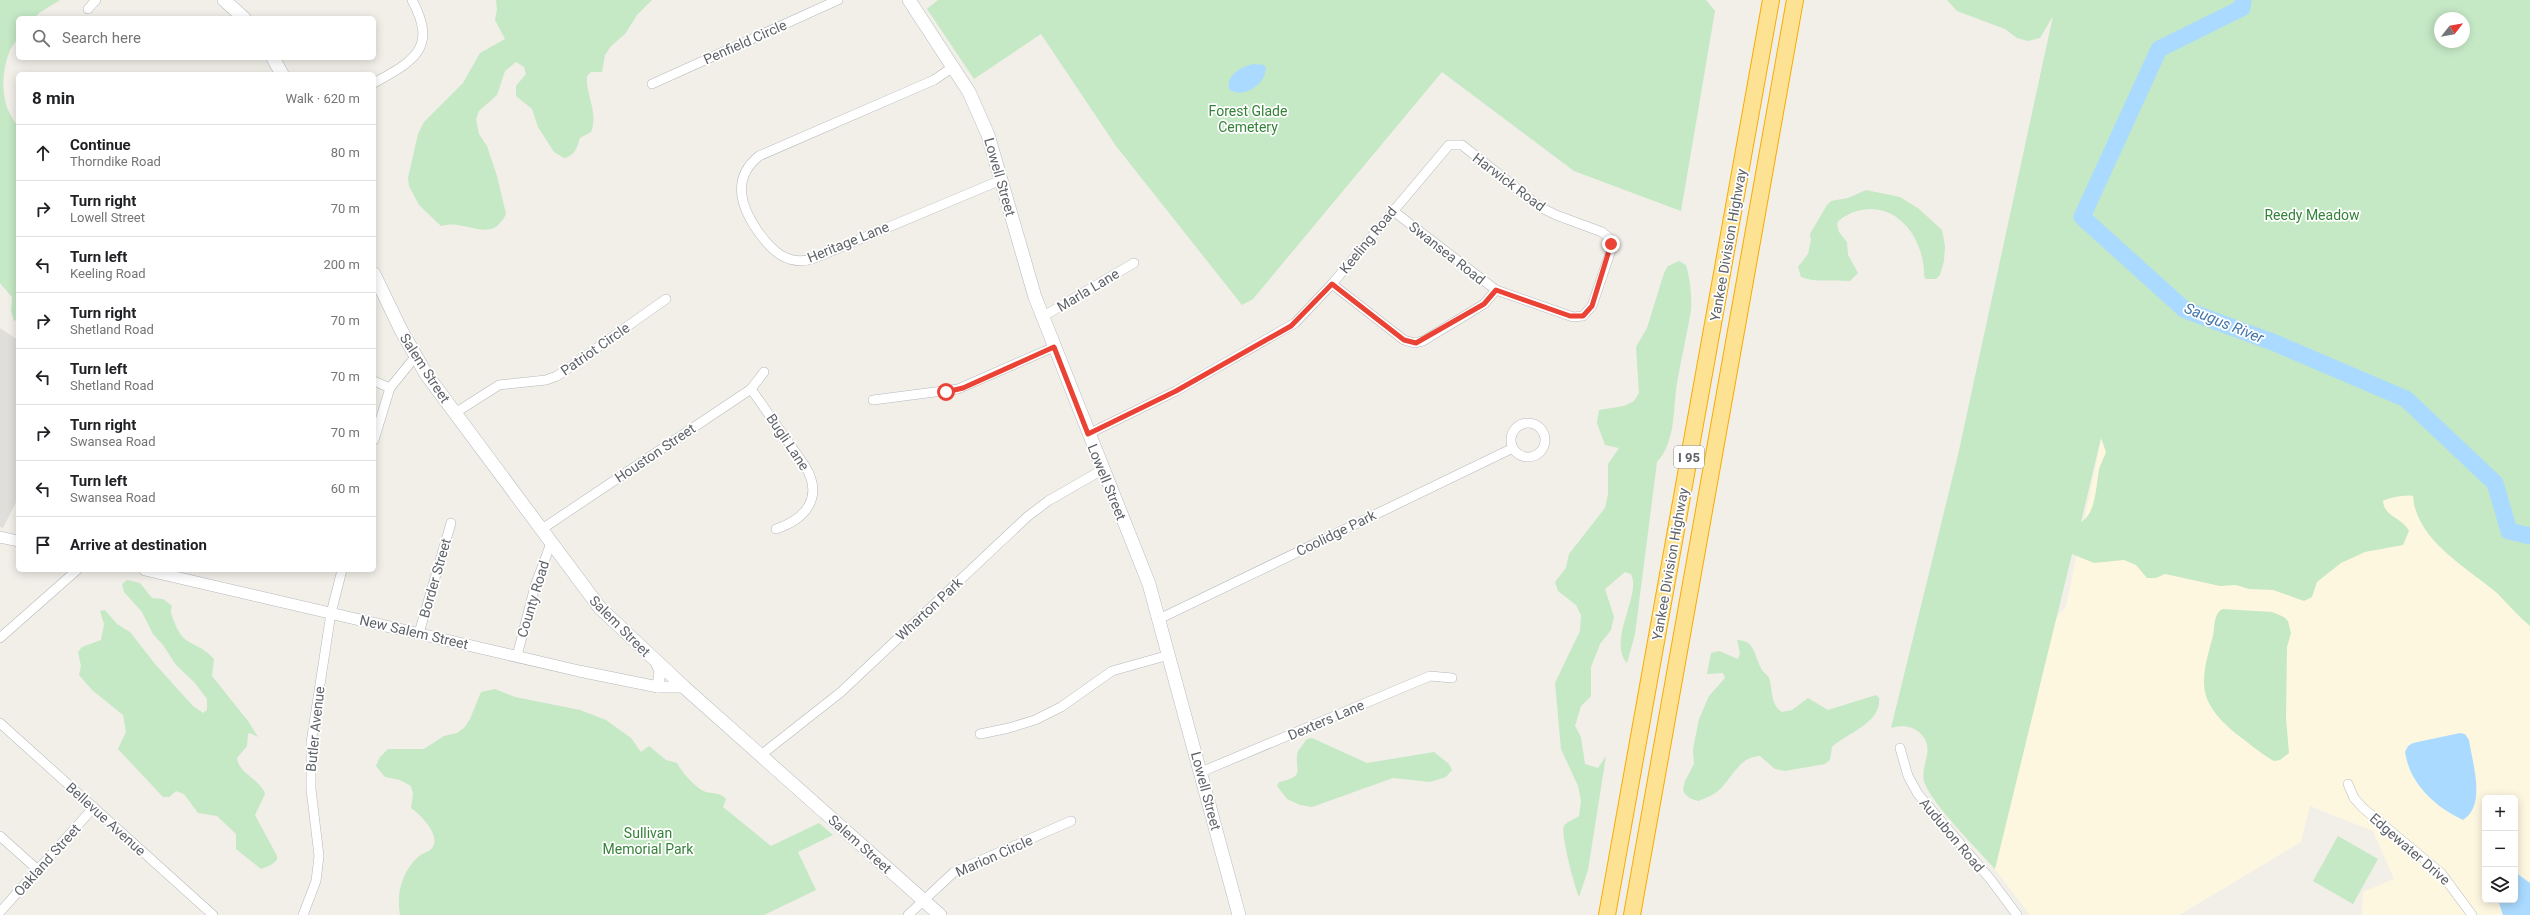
<!DOCTYPE html>
<meta charset="utf-8">
<style>
:root{--surface:#fff;--page:#f6f6f6;--text:#202124;--muted:#757577;--line:#e0e0e0}
body{margin:0;font-family:Roboto,sans-serif;background:var(--page);color:var(--text)}
.controls{position:absolute;right:12px;bottom:12px;display:grid;overflow:hidden;border-radius:6px;box-shadow:0 2px 10px #0003}
.controls button{width:36px;height:36px;display:grid;place-items:center;padding:0;border:0;border-bottom:1px solid var(--line);background:var(--surface);color:var(--text);font:20px sans-serif}
.compass{position:absolute;left:2434px;top:12px;width:36px;height:36px;border-radius:50%;background:var(--surface);box-shadow:0 2px 10px #0003;rotate:59deg}
.stop{position:absolute;width:12px;height:12px;margin:-9px;border:3px solid #ea4335;border-radius:50%;background:#fff}
.stop.end{background:#ea4335;border-color:#fff;box-shadow:0 1px 4px #0008}
.list{margin:0;padding:0;list-style:none}
h2{display:flex;justify-content:space-between;align-items:center;height:52px;margin:0;padding:0 16px;font-size:17px}
h2 small{font-size:13px;font-weight:400;color:var(--muted)}
.list li{display:grid;grid-template-columns:26px 1fr auto;gap:12px;align-items:center;box-sizing:border-box;height:56px;padding:0 16px;border-top:1px solid var(--line)}
.list b{display:block;font-size:15px;white-space:nowrap}
.list p{margin:0;font-size:13px;white-space:nowrap;color:var(--muted)}
.list em{font-size:13px;font-style:normal;color:var(--muted)}
.icon{flex:none;width:22px;height:22px;fill:none;stroke:currentColor;stroke-width:2;stroke-linecap:round;stroke-linejoin:round}
.map{position:relative;flex:none;width:2530px;height:915px;overflow:hidden}
.search{position:absolute;background:var(--surface);box-shadow:0 2px 10px #0003;left:16px;top:16px;width:360px;height:44px;display:flex;align-items:center;gap:10px;box-sizing:border-box;padding:0 14px;border-radius:6px;color:var(--muted);font-size:15px}
.panel{position:absolute;background:var(--surface);box-shadow:0 2px 10px #0003;left:16px;top:72px;width:360px;height:500px;border-radius:6px}
.map>svg:first-child{display:block}
.commercial{fill:#fef7e0;fill-rule:evenodd}
.industrial{fill:#e0deda}
.green{fill:#c5e8c5;fill-rule:evenodd}
.water{fill:#aadaff}
.lines{fill:none;stroke-linecap:round;stroke-linejoin:round}
.river{stroke:#aadaff;stroke-width:17}
.minor-casing{stroke:#b5b8bc;stroke-width:10}
.tertiary-casing{stroke:#b5b8bc;stroke-width:12}
.secondary-casing{stroke:#b6babf;stroke-width:14}
.motorway-casing{stroke:#f9ab00;stroke-width:18}
.minor{stroke:#fff;stroke-width:9}
.tertiary{stroke:#fff;stroke-width:11}
.secondary{stroke:#fff;stroke-width:13}
.motorway{stroke:#fde293;stroke-width:16}
.route{stroke:#ea4335;stroke-width:5}
.labels{text-anchor:middle;dominant-baseline:central;stroke-width:3.5;stroke-linejoin:round;paint-order:stroke}
.shield{fill:#fff;stroke:#8f9295;stroke-width:1}
.shield-label{font-size:13px;font-weight:bold;fill:#5f6368}
.street-label{font-size:14px;fill:#5f6368;stroke:#fff}
.park-label{font-size:14px;fill:#348238;stroke:#fff}
.water-label{font-size:15px;font-style:italic;fill:#4174aa;stroke:#fff}
</style>
<div class="map">
<svg width="2530" height="915" viewBox="0 0 2530 915">
<rect width="100%" height="100%" fill="#f1efe8"/>
<path class="commercial" d="M 2109,403 L 2398,445 L 2530,583 L 2530,915 L 2362,915 L 2363,892 L 2394,879 L 2373,831 L 2310,806 L 2301,842 L 2179,915 L 2030,915 L 1995,869 L 1981,813 L 2046,632 L 2066,606 ZM 2485,798 L 2515,798 L 2515,900 L 2485,900 Z"/>
<polygon class="industrial" points="0,328 18,340 18,498 3,528 0,527"/>
<g class="green">
<path d="M 0,0 L 60,0 L 39,13 L 35,18 L 18,18 C 18,24 19,31 18,37 C 17,41 12,46 10,50 C 0,75 0,105 18,126 L 18,319 L 14,321 L 11,311 L 12,297 L 0,283 Z"/>
<path d="M 496,0 L 652,0 L 637,15 L 625,34 L 611,46 L 605,55 L 602,72 L 591,72 L 587,76 C 585,94 599,112 591,132 L 580,138 C 577,147 575,156 564,158 L 554,152 L 538,127 L 532,109 L 516,96 L 516,86 L 526,74 L 524,67 L 516,62 L 505,71 L 497,95 L 479,111 L 476,119 L 479,134 L 487,146 L 497,176 L 506,214 C 494,239 477,227 457,225 C 452,224 446,225 441,226 L 419,205 L 409,186 L 408,178 L 418,134 L 424,122 L 463,83 L 480,53 L 505,39 L 495,20 L 497,9 Z"/>
<polygon points="938,0 1706,0 1715,11 1681,211 1574,171 1442,72 1253,299 1242,305 1116,146 1041,34 974,79 927,9"/>
<path d="M 1947,0 L 2530,0 L 2530,626 C 2518,616 2508,604 2497,593 C 2466,567 2416,540 2413,496 C 2408,494 2387,498 2383,501 C 2384,517 2403,518 2409,531 L 2403,545 L 2365,552 L 2341,563 L 2317,582 L 2312,597 L 2304,601 L 2273,590 L 2249,589 L 2236,585 L 2220,586 L 2165,574 L 2156,578 L 2147,578 L 2136,565 L 2124,560 L 2094,563 L 2072,554 L 1995,869 C 1977,849 1935,807 1925,784 C 1918,767 1936,751 1922,735 C 1913,725 1902,725 1891,728 L 1958,455 L 2053,16 L 2040,38 L 2028,41 L 2017,38 L 2005,29 L 1957,11 ZM 2440,18 L 2464,18 L 2464,42 L 2440,42 ZM 2101,438 L 2106,452 C 2104,458 2100,464 2099,470 C 2096,485 2096,514 2081,522 Z"/>
<path d="M 1866,190 L 1900,197 L 1919,209 L 1942,230 L 1945,246 L 1944,261 L 1940,275 L 1936,279 L 1926,279 L 1924,276 C 1925,237 1894,196 1851,213 C 1846,216 1839,218 1837,224 L 1839,232 L 1847,242 L 1848,255 L 1858,273 L 1850,281 C 1834,279 1816,283 1801,277 L 1798,267 L 1808,254 L 1811,240 L 1810,234 L 1827,205 L 1831,201 L 1848,198 Z"/>
<path d="M 1679,261 L 1686,265 C 1690,278 1692,297 1691,310 C 1687,335 1681,359 1677,383 C 1673,408 1676,442 1657,462 L 1635,634 L 1627,663 C 1607,641 1642,594 1631,574 L 1625,572 L 1605,589 L 1614,617 L 1611,630 L 1600,644 L 1591,667 L 1591,696 L 1581,706 L 1575,726 L 1581,737 L 1585,764 L 1598,768 L 1606,756 L 1588,870 L 1579,897 C 1575,888 1560,833 1564,826 C 1566,822 1575,819 1579,816 L 1581,801 L 1578,786 L 1561,749 L 1555,683 L 1580,631 L 1581,615 L 1576,605 L 1558,591 L 1555,582 L 1566,568 L 1569,554 L 1605,508 L 1608,495 L 1608,464 L 1619,448 L 1605,445 L 1597,423 L 1599,410 L 1624,406 L 1634,401 L 1639,393 L 1636,347 L 1647,328 L 1664,273 L 1668,266 Z"/>
<path d="M 127,580 L 140,583 L 152,598 L 163,599 L 172,606 C 170,612 171,614 174,621 C 183,648 197,640 214,659 L 212,676 L 248,721 L 258,737 L 250,733 L 248,734 L 247,746 L 237,758 C 239,774 260,779 265,794 L 255,815 L 277,856 L 277,860 L 271,865 L 261,869 L 236,849 L 236,834 L 217,816 L 198,813 L 184,794 L 176,791 L 169,797 L 163,797 L 118,749 L 126,732 L 123,715 L 92,690 L 79,675 L 81,666 L 78,652 L 82,647 L 101,640 L 104,624 L 100,611 L 105,610 L 117,624 L 130,632 L 155,664 L 192,705 L 203,713 L 207,710 L 207,699 L 195,683 L 176,665 L 163,645 L 153,634 L 142,612 L 124,592 L 122,584 Z"/>
<path d="M 2223,609 L 2272,612 L 2284,617 L 2288,621 L 2291,633 L 2287,647 L 2286,718 L 2289,753 L 2280,760 L 2274,761 C 2261,754 2250,744 2239,736 C 2197,702 2199,685 2213,636 C 2215,628 2213,613 2223,609 Z"/>
<path d="M 1737,640 C 1755,640 1754,655 1761,668 C 1762,672 1767,674 1769,678 C 1773,689 1770,705 1782,712 L 1792,710 L 1808,698 L 1828,710 L 1876,695 L 1879,698 C 1882,723 1846,733 1832,747 L 1830,760 L 1825,764 L 1785,771 L 1775,769 L 1760,756 C 1738,757 1733,778 1718,791 C 1713,795 1705,798 1699,801 C 1693,800 1685,797 1683,790 L 1685,781 L 1694,764 L 1693,749 L 1699,719 L 1709,696 L 1725,678 L 1723,673 L 1707,674 L 1711,653 L 1719,651 L 1738,659 L 1740,653 Z"/>
<path d="M 495,689 L 515,697 L 580,710 L 606,720 L 631,738 L 641,752 L 649,746 L 666,760 L 677,763 C 681,771 696,789 706,792 C 714,794 720,792 726,799 L 723,807 L 771,846 L 819,823 L 833,835 L 798,852 L 816,890 L 764,915 L 400,915 C 396,894 402,871 419,856 C 423,853 429,852 432,848 C 442,836 420,814 411,808 L 413,794 L 411,786 L 400,780 L 385,777 L 376,766 L 380,757 L 388,749 L 424,749 L 444,736 L 457,733 L 464,728 L 470,719 L 481,692 Z"/>
<path d="M 1312,738 L 1367,763 L 1434,752 L 1449,764 L 1452,770 L 1446,777 L 1430,782 L 1393,778 L 1312,807 L 1300,805 L 1287,799 L 1277,786 L 1279,782 C 1308,776 1293,770 1298,751 L 1307,739 Z"/>
<polygon points="2338,836 2378,859 2353,904 2313,881"/>
</g>
<g class="water">
<path d="M 1253,64 L 1264,65 L 1266,68 C 1266,84 1242,100 1229,89 C 1226,74 1242,67 1253,64 Z"/>
<path d="M 2460,733 L 2465,734 L 2469,740 C 2472,762 2487,805 2463,820 C 2434,806 2410,784 2405,752 L 2408,746 L 2413,743 Z"/>
<polygon points="2515,872 2530,883 2530,915 2503,915 2498,900 2515,900"/>
</g>
<g class="lines">
<polyline class="river" points="2243,0 2242,8 2159,49 2082,217 2185,310 2275,343 2406,399 2495,483 2509,531 2530,536"/>
<defs>
<g id="minor">
<polyline points="88,9 96,0"/>
<path d="M 953,67 L 934,80 L 759,156 C 732,178 740,205 757,230 C 771,250 788,268 815,258 L 1001,180"/>
<path d="M 374,83 C 414,61 438,48 412,0"/>
<polyline points="652,84 838,0"/>
<polyline points="1332,284 1404,340 1414,343 1423,341 1484,304 1496,290"/>
<polyline points="1042,317 1134,263"/>
<polyline points="374,381 390,388"/>
<path d="M 751,389 L 805,466 C 824,497 806,519 776,529"/>
<polyline points="873,400 958,389 1054,347"/>
<polyline points="455,413 499,385 546,380 557,376 666,299"/>
<circle cx="1528" cy="440" r="17"/>
<polyline points="1088,434 1176,391 1295,323 1332,284 1449,145 1462,145 1540,207 1556,215 1602,232 1608,237 1611,250 1592,306 1583,316 1573,317 1496,290 1392,210"/>
<polyline points="374,440 390,388 415,357"/>
<polyline points="542,529 751,389 764,372"/>
<polyline points="1159,619 1513,448"/>
<polyline points="419,633 451,523"/>
<polyline points="0,638 77,570"/>
<polyline points="517,656 535,586 551,543"/>
<polyline points="0,723 213,915"/>
<polyline points="980,734 1009,728 1035,720 1061,707 1112,671 1169,655"/>
<polyline points="1900,748 1908,776 1918,794 1991,880 2017,915"/>
<polyline points="761,755 841,692 1027,517 1048,501 1102,470"/>
<polyline points="1201,772 1430,676 1452,678"/>
<polyline points="2348,784 2354,798 2363,808 2441,873 2472,915"/>
<polyline points="0,836 38,870"/>
<polyline points="0,912 94,807"/>
<polyline points="303,915 316,881 319,856 311,789 311,743 331,613 342,570"/>
<polyline points="908,915 954,872 1071,821"/>
</g>
<g id="tertiary">
<polyline points="0,537 18,541"/>
<polyline points="145,570 579,671 658,687 684,687"/>
<polyline points="655,660 660,671 658,687"/>
</g>
<g id="secondary">
<polyline points="224,0 244,18"/>
<polyline points="909,0 969,92 988,135 1035,297 1149,584 1239,915"/>
<polyline points="273,58 282,74"/>
<polyline points="374,274 401,330 426,374 600,608 684,687 940,915"/>
</g>
<g id="motorway">
<polyline points="1607,915 1771,0"/>
<polyline points="1632,915 1795,0"/>
</g>
</defs>
<use href="#minor" class="minor-casing"/>
<use href="#tertiary" class="tertiary-casing"/>
<use href="#secondary" class="secondary-casing"/>
<use href="#motorway" class="motorway-casing"/>
<use href="#minor" class="minor"/>
<use href="#tertiary" class="tertiary"/>
<use href="#secondary" class="secondary"/>
<use href="#motorway" class="motorway"/>
</g>
<g class="lines">
<polyline class="route" points="946,392 963,388 1054,347 1088,434 1176,391 1291,326 1332,284 1404,340 1416,343 1484,304 1496,290 1570,316 1583,316 1592,306 1611,244"/>
</g>
<g class="labels">
<rect class="shield" x="1674" y="446" width="30" height="22" rx="3"/>
<g class="shield-label">
<text x="1689" y="457">I 95</text>
</g>
<g class="street-label">
<text transform="translate(745 42) rotate(-24)">Penfield Circle</text>
<text transform="translate(1000 177) rotate(74)">Lowell Street</text>
<text transform="translate(1509 182) rotate(37)">Harwick Road</text>
<text transform="translate(1368 240) rotate(-51)">Keeling Road</text>
<text transform="translate(848 242) rotate(-22)">Heritage Lane</text>
<text transform="translate(1728 245) rotate(-80)">Yankee Division Highway</text>
<text transform="translate(1447 253) rotate(38)">Swansea Road</text>
<text transform="translate(1088 290) rotate(-31)">Marla Lane</text>
<text transform="translate(595 349) rotate(-35)">Patriot Circle</text>
<text transform="translate(425 368) rotate(57)">Salem Street</text>
<text transform="translate(788 442) rotate(56)">Bugli Lane</text>
<text transform="translate(655 453) rotate(-34)">Houston Street</text>
<text transform="translate(1107 482) rotate(68)">Lowell Street</text>
<text transform="translate(1336 533) rotate(-26)">Coolidge Park</text>
<text transform="translate(1670 564) rotate(-80)">Yankee Division Highway</text>
<text transform="translate(435 578) rotate(-74)">Border Street</text>
<text transform="translate(533 599) rotate(-73)">County Road</text>
<text transform="translate(929 609) rotate(-43)">Wharton Park</text>
<text transform="translate(620 626) rotate(45)">Salem Street</text>
<text transform="translate(414 632) rotate(13)">New Salem Street</text>
<text transform="translate(1326 720) rotate(-23)">Dexters Lane</text>
<text transform="translate(315 729) rotate(-84)">Butler Avenue</text>
<text transform="translate(1206 791) rotate(75)">Lowell Street</text>
<text transform="translate(106 819) rotate(42)">Bellevue Avenue</text>
<text transform="translate(1952 835) rotate(50)">Audubon Road</text>
<text transform="translate(860 844) rotate(42)">Salem Street</text>
<text transform="translate(2410 849) rotate(41)">Edgewater Drive</text>
<text transform="translate(994 856) rotate(-24)">Marion Circle</text>
<text transform="translate(47 860) rotate(-48)">Oakland Street</text>
</g>
<g class="park-label">
<text x="1248" y="111">Forest Glade<tspan x="1248" dy="16">Cemetery</tspan></text>
<text x="2312" y="215">Reedy Meadow</text>
<text x="648" y="833">Sullivan<tspan x="648" dy="16">Memorial Park</tspan></text>
</g>
<g class="water-label">
<text transform="translate(2224 323) rotate(22)">Saugus River</text>
</g>
</g>
</svg>
<div class="controls">
<button>+</button>
<button>−</button>
<button><svg class="icon" aria-label="layers" viewBox="0 0 24 24"><path d="M12 4l9 5-9 5-9-5zM3 14l9 5 9-5"/></svg></button>
</div>
<svg class="compass" viewBox="-18 -18 36 36"><path d="M0-13l5 13h-10z" fill="#e53935"/><path d="M0 13l5-13h-10z" fill="#757577"/></svg>
<div class="stop" style="left:946px;top:392px"></div>
<div class="stop end" style="left:1611px;top:244px"></div>
<div class="search"><svg class="icon" aria-label="search" viewBox="0 0 24 24"><circle cx="10" cy="10" r="6"/><path d="M15 15l6 6"/></svg>Search here</div>
<section class="panel">
<h2>8 min<small>Walk · 620 m</small></h2>
<ul class="list">
<li><svg class="icon" aria-label="ahead" viewBox="0 0 24 24"><path d="M12 20V5M6 11l6-6 6 6"/></svg><div><b>Continue</b><p>Thorndike Road</p></div><em>80 m</em></li>
<li><svg class="icon" aria-label="right" viewBox="0 0 24 24"><path d="M7 20v-9h11M14 6l5 5-5 5"/></svg><div><b>Turn right</b><p>Lowell Street</p></div><em>70 m</em></li>
<li><svg class="icon" aria-label="left" viewBox="0 0 24 24"><path d="M17 20v-9H6M10 6l-5 5 5 5"/></svg><div><b>Turn left</b><p>Keeling Road</p></div><em>200 m</em></li>
<li><svg class="icon" aria-label="right" viewBox="0 0 24 24"><path d="M7 20v-9h11M14 6l5 5-5 5"/></svg><div><b>Turn right</b><p>Shetland Road</p></div><em>70 m</em></li>
<li><svg class="icon" aria-label="left" viewBox="0 0 24 24"><path d="M17 20v-9H6M10 6l-5 5 5 5"/></svg><div><b>Turn left</b><p>Shetland Road</p></div><em>70 m</em></li>
<li><svg class="icon" aria-label="right" viewBox="0 0 24 24"><path d="M7 20v-9h11M14 6l5 5-5 5"/></svg><div><b>Turn right</b><p>Swansea Road</p></div><em>70 m</em></li>
<li><svg class="icon" aria-label="left" viewBox="0 0 24 24"><path d="M17 20v-9H6M10 6l-5 5 5 5"/></svg><div><b>Turn left</b><p>Swansea Road</p></div><em>60 m</em></li>
<li><svg class="icon" aria-label="arrive" viewBox="0 0 24 24"><path d="M6 21V4h12l-3 4 3 4H6"/></svg><div><b>Arrive at destination</b></div></li>
</ul>
</section>
</div>
